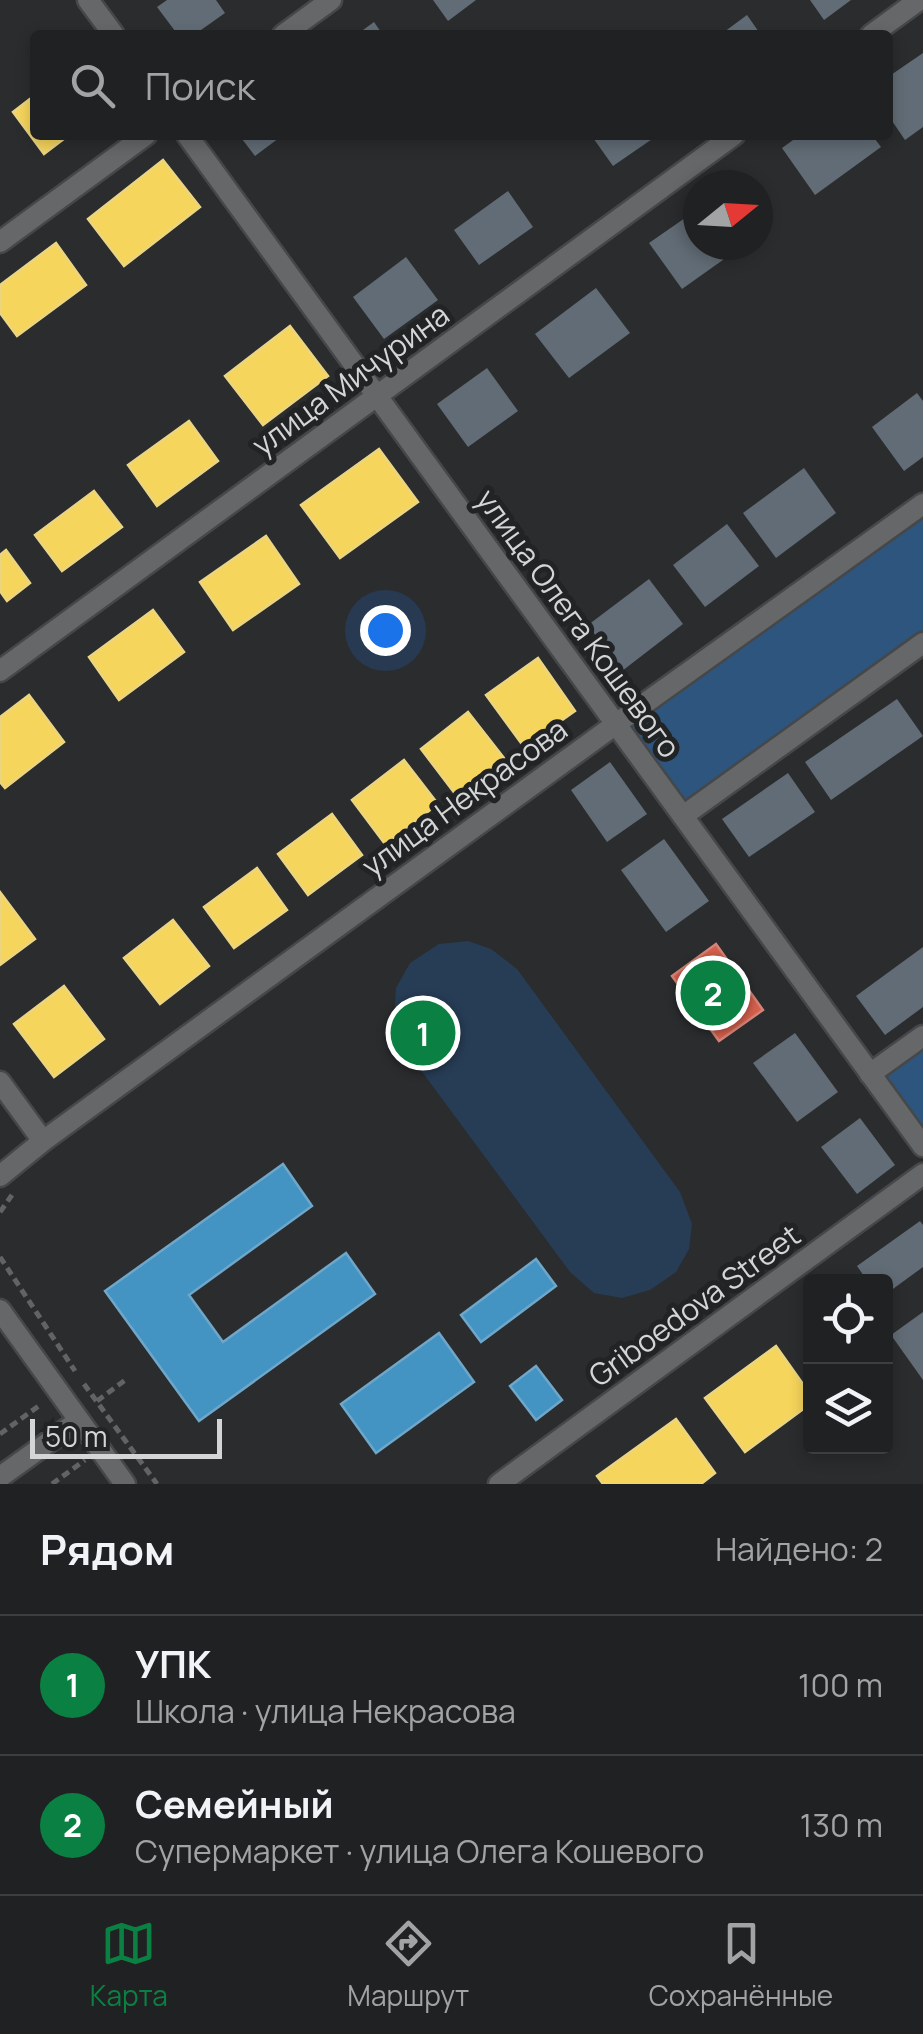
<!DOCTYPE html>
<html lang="ru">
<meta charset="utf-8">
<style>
:root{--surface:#202122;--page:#28292a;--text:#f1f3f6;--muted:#a2a3a5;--line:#3d3e40;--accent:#0b8043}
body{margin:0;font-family:Manrope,sans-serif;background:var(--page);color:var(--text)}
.controls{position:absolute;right:30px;bottom:30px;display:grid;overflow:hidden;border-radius:10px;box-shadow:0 5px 15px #0003}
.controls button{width:90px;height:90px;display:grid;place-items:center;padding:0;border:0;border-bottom:2px solid var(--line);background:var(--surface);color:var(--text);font:50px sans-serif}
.compass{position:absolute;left:683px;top:170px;width:90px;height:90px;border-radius:50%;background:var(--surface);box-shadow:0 5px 15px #0003;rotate:72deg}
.scale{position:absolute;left:30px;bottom:25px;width:192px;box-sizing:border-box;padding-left:10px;border:5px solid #d4d5d7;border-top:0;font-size:28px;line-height:35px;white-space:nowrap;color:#d4d5d7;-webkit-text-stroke:8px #212325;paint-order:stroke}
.you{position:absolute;left:385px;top:630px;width:35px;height:35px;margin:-25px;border:8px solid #fff;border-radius:50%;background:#1a73e8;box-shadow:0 0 0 15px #1a73e833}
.badge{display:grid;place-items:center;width:65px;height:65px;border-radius:50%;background:var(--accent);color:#fff;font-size:32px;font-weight:700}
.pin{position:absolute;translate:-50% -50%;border:5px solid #fff;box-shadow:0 2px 10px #0006}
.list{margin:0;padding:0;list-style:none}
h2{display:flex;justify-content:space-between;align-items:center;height:130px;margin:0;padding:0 40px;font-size:42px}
h2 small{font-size:32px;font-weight:400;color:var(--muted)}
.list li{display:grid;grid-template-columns:65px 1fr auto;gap:30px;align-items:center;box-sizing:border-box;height:140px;padding:0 40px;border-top:2px solid var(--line)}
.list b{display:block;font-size:38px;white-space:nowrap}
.list p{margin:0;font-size:32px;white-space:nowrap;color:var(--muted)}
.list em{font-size:32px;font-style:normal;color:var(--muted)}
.icon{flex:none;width:55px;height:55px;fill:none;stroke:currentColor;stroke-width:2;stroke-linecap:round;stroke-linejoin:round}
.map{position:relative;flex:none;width:923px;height:1484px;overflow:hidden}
.search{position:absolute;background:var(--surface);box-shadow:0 5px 15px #0003;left:30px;right:30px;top:30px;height:110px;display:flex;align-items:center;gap:25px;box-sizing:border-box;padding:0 35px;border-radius:10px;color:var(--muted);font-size:38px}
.sheet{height:410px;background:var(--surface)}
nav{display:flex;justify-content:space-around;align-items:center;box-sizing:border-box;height:140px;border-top:2px solid var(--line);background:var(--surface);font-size:28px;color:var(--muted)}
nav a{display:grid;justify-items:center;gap:5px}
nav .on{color:var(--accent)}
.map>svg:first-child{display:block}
.green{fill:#273d56}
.forest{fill:#2d557d}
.homes{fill:#f6d55c;stroke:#ecd581;stroke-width:2.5}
.shops{fill:#d6604d;stroke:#d58376;stroke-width:2.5}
.schools{fill:#4393c3;stroke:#6ea7c9;stroke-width:2.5}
.building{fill:#626c76}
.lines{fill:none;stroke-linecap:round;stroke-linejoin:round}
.street-casing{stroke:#464749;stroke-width:25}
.path{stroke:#626364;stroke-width:5;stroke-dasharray:8 5;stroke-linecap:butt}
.street{stroke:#666768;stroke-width:20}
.labels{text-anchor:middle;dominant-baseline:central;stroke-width:10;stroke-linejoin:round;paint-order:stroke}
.street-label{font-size:30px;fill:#d4d5d7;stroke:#212325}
</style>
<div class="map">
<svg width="923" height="1484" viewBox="0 0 923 1484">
<rect width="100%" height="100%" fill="#2b2c2e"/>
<polygon class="green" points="468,941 491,949 517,969 680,1192 692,1224 689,1249 676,1272 650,1290 622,1298 594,1293 570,1272 406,1050 394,1018 396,988 410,963 439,944"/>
<g class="forest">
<polygon points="923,516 923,636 685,806 629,726"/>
<polygon points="923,1044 923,1132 881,1075"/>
</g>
<g class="homes">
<polygon points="35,95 35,135 69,135 44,154 13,112"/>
<polygon points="163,160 200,207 124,266 88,219"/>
<polygon points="56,243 86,285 17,336 0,313 0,285"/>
<polygon points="290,326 328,376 263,425 225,376"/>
<polygon points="189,421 218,461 157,506 128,465"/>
<polygon points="379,449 418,502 340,558 301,505"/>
<polygon points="94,491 122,527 62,571 35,535"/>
<polygon points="266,536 299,584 233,630 200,582"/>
<polygon points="6,550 30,583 7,601 0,591 0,555"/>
<polygon points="153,610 184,652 119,700 89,657"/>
<polygon points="538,658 575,711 524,747 486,695"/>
<polygon points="29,695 64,742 5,788 0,782 0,717"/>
<polygon points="468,712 504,758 456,795 421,749"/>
<polygon points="404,760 438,804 385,844 352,800"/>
<polygon points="332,814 362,855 308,895 278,854"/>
<polygon points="257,868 287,910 234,948 204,907"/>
<polygon points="0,892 35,939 0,965"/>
<polygon points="173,920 209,966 160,1004 124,958"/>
<polygon points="64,986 104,1039 54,1077 14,1024"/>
<polygon points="776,1346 810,1394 810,1404 745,1452 705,1398"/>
<polygon points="676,1419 715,1473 701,1484 603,1484 597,1476"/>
</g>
<polygon class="shops" points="716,944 763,1010 719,1041 672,976"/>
<g class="schools">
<polygon points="283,1164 312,1206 189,1295 223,1342 346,1253 375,1294 199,1421 105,1291"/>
<polygon points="536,1259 556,1286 481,1342 461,1315"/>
<polygon points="439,1333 474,1382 376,1453 341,1404"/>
<polygon points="536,1366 562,1400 536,1420 510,1386"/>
</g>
<g class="building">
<polygon points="167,0 216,0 225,13 194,35 178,35 157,7"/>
<polygon points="433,0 476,0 448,21"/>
<polygon points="810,0 851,0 824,20"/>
<polygon points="747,15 761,35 720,35"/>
<polygon points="374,22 383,35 356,35"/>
<polygon points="923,53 923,127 905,140 888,115 888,77"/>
<polygon points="239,135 283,135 255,156"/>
<polygon points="591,135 658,135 613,166"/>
<polygon points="800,135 872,135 881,147 815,195 782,148"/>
<polygon points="508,191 533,227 479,265 454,230"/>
<polygon points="698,209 698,245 744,245 682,289 649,243"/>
<polygon points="406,257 438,300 384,339 353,297"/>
<polygon points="596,288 630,333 569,378 535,334"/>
<polygon points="487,368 518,411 468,447 437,404"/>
<polygon points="917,393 923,401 923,457 904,471 872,427"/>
<polygon points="804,468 836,513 776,558 743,513"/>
<polygon points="727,524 759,566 705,607 673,565"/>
<polygon points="649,579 683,624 622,671 588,625"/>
<polygon points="897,699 923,736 831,800 805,762"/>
<polygon points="610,762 647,814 607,842 571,790"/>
<polygon points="788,773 815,812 749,857 722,819"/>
<polygon points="664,839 709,901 666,932 621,870"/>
<polygon points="923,947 923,1007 885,1035 856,996"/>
<polygon points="795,1033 838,1092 797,1122 753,1063"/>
<polygon points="860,1118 895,1165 857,1194 821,1147"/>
<polygon points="920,1221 923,1225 923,1267 886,1294 886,1282 868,1282 857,1266"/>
<polygon points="923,1312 923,1380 891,1335"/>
</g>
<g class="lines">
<defs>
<g id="street">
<polyline points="88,0 114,35"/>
<polyline points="283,35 331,0"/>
<polyline points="871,35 919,0"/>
<polyline points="187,135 923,1146"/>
<polyline points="0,242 146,135"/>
<polyline points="0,671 734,135"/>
<polyline points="683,816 923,643"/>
<polyline points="870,1074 923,1036"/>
<polyline points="0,1082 43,1141"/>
<polyline points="0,1176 43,1141 616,724 923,504"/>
<polyline points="0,1310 125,1484"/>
<polyline points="0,1477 78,1421"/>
<polyline points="499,1484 923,1174"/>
</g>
</defs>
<use href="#street" class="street-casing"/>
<g class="path">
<polyline points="0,1212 12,1195"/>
<polyline points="0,1257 75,1371"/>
<polyline points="84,1384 157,1484"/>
<polyline points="97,1401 128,1378"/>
<polyline points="0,1434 40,1405"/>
<polyline points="52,1484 85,1460"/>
</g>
<use href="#street" class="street"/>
</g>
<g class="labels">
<g class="street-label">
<text transform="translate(350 379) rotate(-36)">улица Мичурина</text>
<text transform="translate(579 623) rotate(54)">улица Олега Кошевого</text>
<text transform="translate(464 797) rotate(-36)">улица Некрасова</text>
<text transform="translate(694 1305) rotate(-36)">Griboedova Street</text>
</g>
</g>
</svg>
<div class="controls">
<button><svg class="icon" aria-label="locate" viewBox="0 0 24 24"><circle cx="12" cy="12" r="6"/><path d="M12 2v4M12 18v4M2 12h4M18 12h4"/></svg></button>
<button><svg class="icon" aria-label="layers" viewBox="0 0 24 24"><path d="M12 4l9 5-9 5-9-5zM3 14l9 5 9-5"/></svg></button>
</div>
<svg class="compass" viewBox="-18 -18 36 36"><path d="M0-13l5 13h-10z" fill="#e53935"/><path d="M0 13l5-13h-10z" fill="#a2a3a5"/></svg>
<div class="scale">50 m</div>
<div class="you"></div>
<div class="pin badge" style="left:423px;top:1033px">1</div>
<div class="pin badge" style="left:713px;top:993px">2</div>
<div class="search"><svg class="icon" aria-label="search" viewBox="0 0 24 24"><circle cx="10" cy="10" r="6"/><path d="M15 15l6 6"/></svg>Поиск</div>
</div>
<section class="sheet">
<h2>Рядом<small>Найдено: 2</small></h2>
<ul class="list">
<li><span class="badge">1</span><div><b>УПК</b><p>Школа · улица Некрасова</p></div><em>100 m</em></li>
<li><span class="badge">2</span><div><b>Семейный</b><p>Супермаркет · улица Олега Кошевого</p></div><em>130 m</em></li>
</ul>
</section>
<nav>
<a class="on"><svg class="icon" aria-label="map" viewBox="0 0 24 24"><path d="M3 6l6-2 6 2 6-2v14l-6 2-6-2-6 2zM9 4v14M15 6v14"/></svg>Карта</a>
<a><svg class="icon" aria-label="directions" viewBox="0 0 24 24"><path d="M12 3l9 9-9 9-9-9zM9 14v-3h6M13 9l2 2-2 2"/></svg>Маршрут</a>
<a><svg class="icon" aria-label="saved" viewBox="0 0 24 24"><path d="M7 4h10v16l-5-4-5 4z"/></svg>Сохранённые</a>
</nav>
